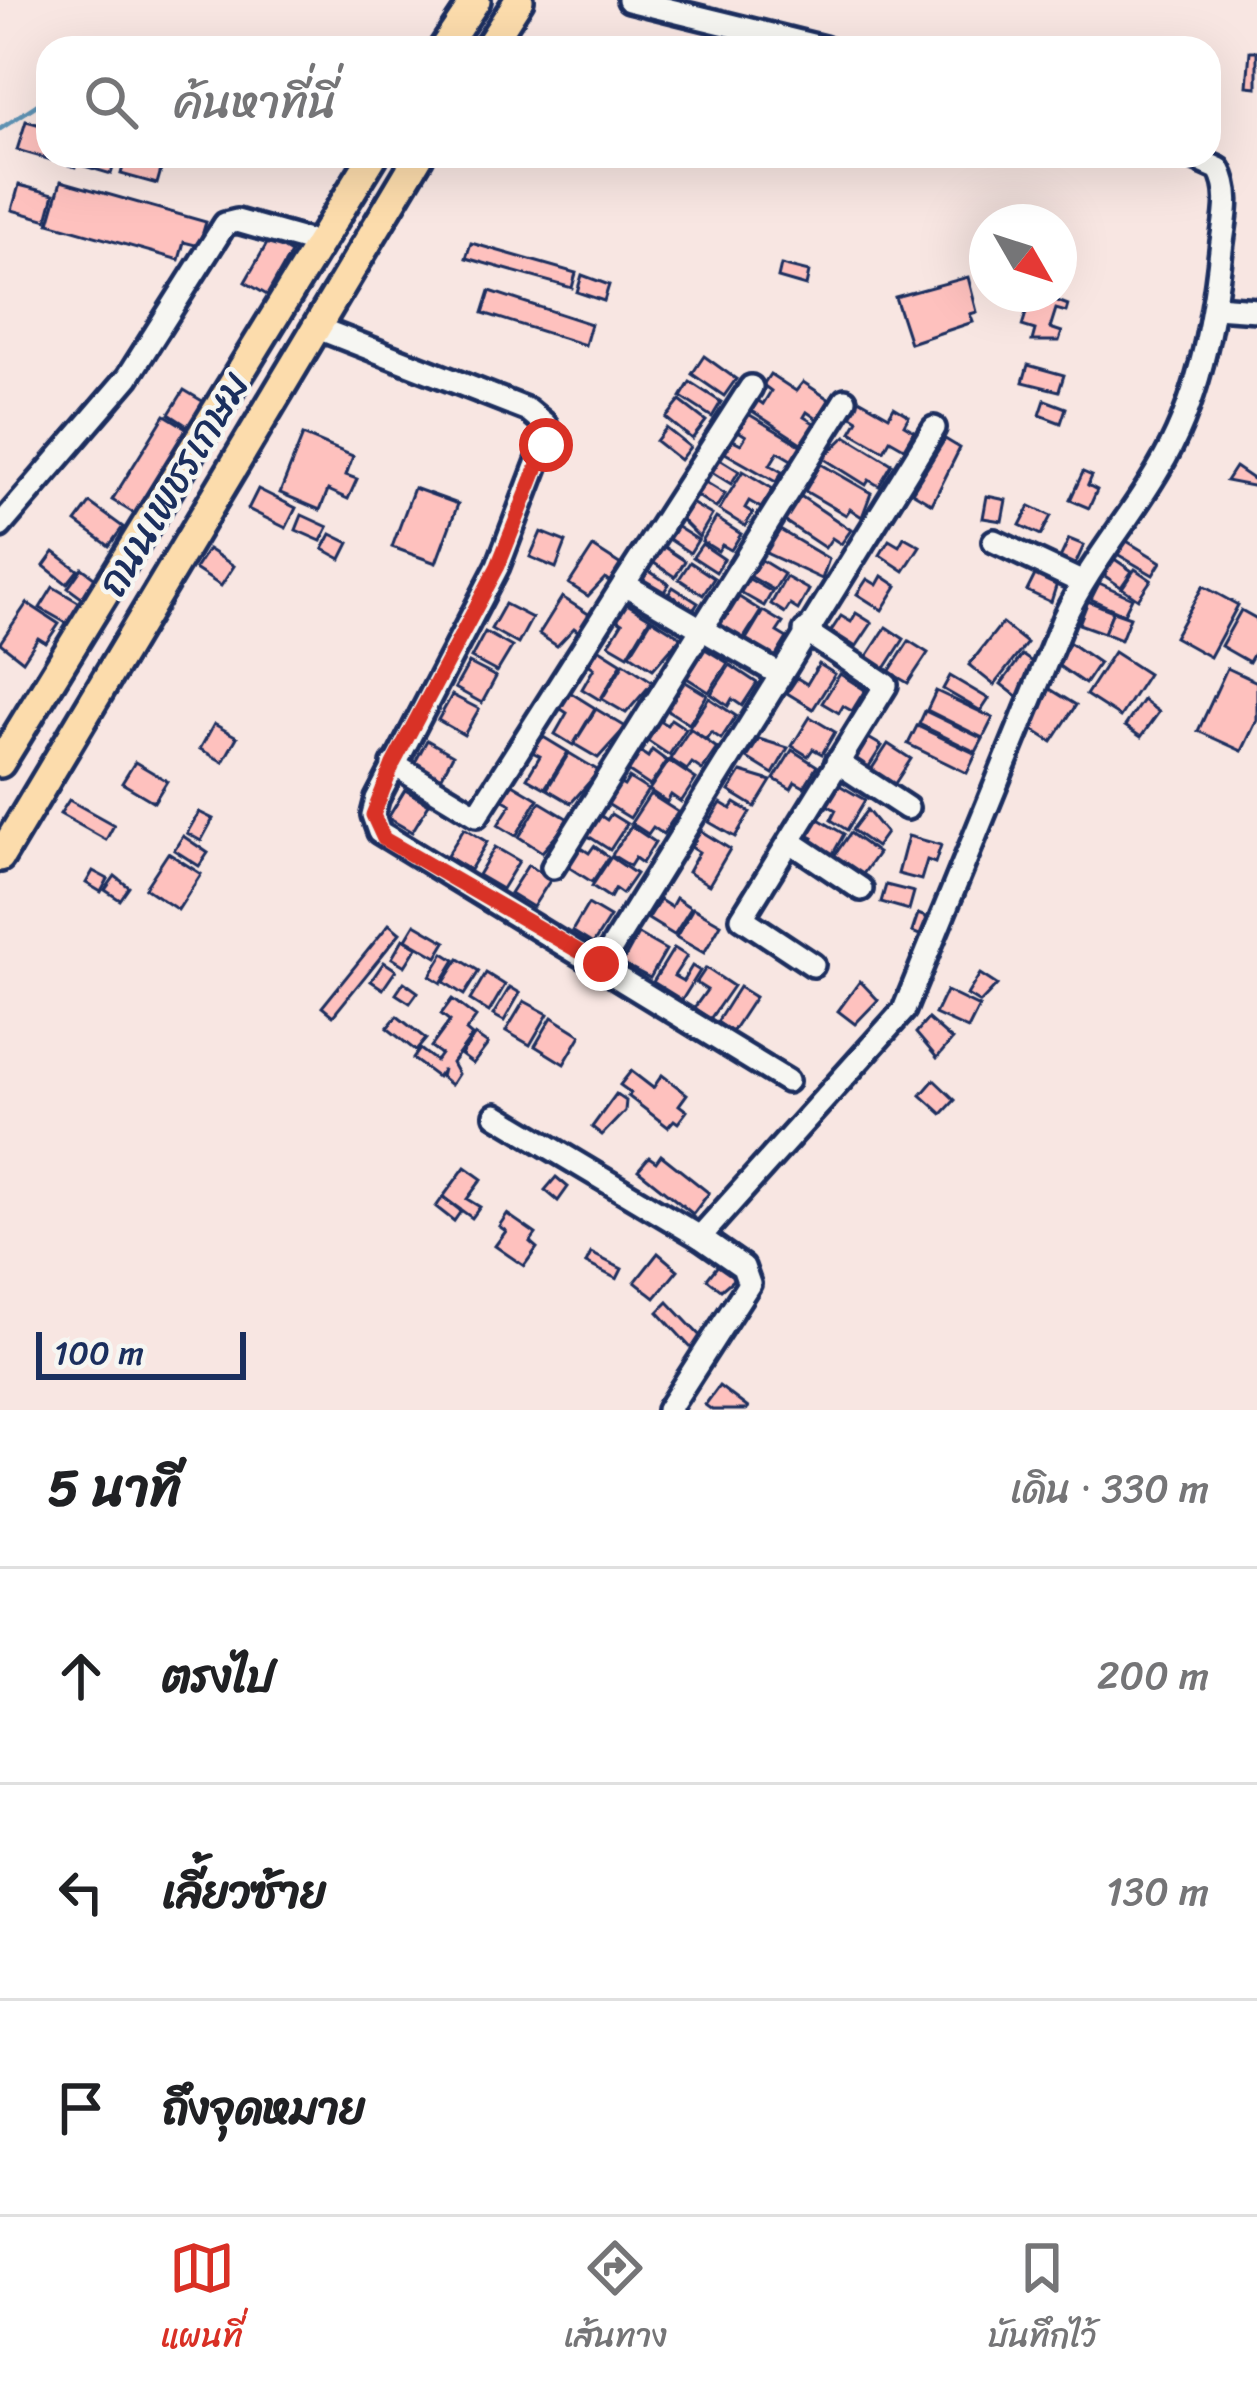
<!DOCTYPE html>
<html lang="th">
<meta charset="utf-8">
<style>
:root{--surface:#fff;--page:#f6f6f6;--text:#202124;--muted:#757577;--line:#e0e0e0;--accent:#d93025}
body{margin:0;font-family:Sriracha,"Playpen Sans Thai",sans-serif;background:var(--page);color:var(--text)}
.compass{position:absolute;left:969px;top:204px;width:108px;height:108px;border-radius:50%;background:var(--surface);box-shadow:0 12px 48px #0002;rotate:129deg}
.scale{position:absolute;left:36px;bottom:30px;width:210px;box-sizing:border-box;padding-left:12px;border:6px solid #1b2f5e;border-top:0;font-size:33px;line-height:42px;white-space:nowrap;color:#1b2f5e;-webkit-text-stroke:9px #f6f6f2;paint-order:stroke}
.stop{position:absolute;width:36px;height:36px;margin:-27px;border:9px solid #d93025;border-radius:50%;background:#fff}
.stop.end{background:#d93025;border-color:#fff;box-shadow:0 3px 12px #0008}
.list{margin:0;padding:0;list-style:none}
h2{display:flex;justify-content:space-between;align-items:center;height:156px;margin:0;padding:0 48px;font-size:51px}
h2 small{font-size:39px;font-weight:400;color:var(--muted)}
.list li{display:grid;grid-template-columns:78px 1fr auto;gap:36px;align-items:center;box-sizing:border-box;height:216px;padding:0 48px;border-top:3px solid var(--line)}
.list b{display:block;font-size:45px;white-space:nowrap}
.list em{font-size:39px;font-style:normal;color:var(--muted)}
.icon{flex:none;width:66px;height:66px;fill:none;stroke:currentColor;stroke-width:2;stroke-linecap:round;stroke-linejoin:round}
.map{position:relative;flex:none;width:1257px;height:1410px;overflow:hidden}
.search{position:absolute;background:var(--surface);box-shadow:0 12px 48px #0002;left:36px;right:36px;top:36px;height:132px;display:flex;align-items:center;gap:30px;box-sizing:border-box;padding:0 42px;border-radius:36px;color:var(--muted);font-size:45px}
.sheet{height:804px;background:var(--surface)}
nav{display:flex;justify-content:space-around;align-items:center;box-sizing:border-box;height:168px;border-top:3px solid var(--line);background:var(--surface);font-size:33px;color:var(--muted)}
nav a{display:grid;justify-items:center;gap:6px}
nav .on{color:var(--accent)}
.map>svg:first-child{display:block}
.lines{fill:none;stroke-linecap:round;stroke-linejoin:round}
.stream{stroke:#5f93b4;stroke-width:4.5}
.building{fill:#fec1be;stroke:#1b2f5e;stroke-width:3}
.minor-casing{stroke:#1b2f5e;stroke-width:30}
.major-casing{stroke:#1b2f5e;stroke-width:36}
.minor{stroke:#f6f6f2;stroke-width:21}
.major{stroke:#fcdcac;stroke-width:27}
.route{stroke:#d93025;stroke-width:15}
.labels{text-anchor:middle;dominant-baseline:central;stroke-width:9;stroke-linejoin:round;paint-order:stroke}
.street-label{font-size:42px;fill:#1b2f5e;stroke:#f6f6f2}
</style>
<div class="map">
<svg width="1257" height="1410" viewBox="0 0 1257 1410">
<rect width="100%" height="100%" fill="#f8e6e2"/>
<filter id="ink" filterUnits="userSpaceOnUse"><feTurbulence type="fractalNoise" baseFrequency=".00833" numOctaves="2"/><feDisplacementMap in="SourceGraphic" scale="24" xChannelSelector="R" yChannelSelector="G"/><feConvolveMatrix kernelMatrix="1 2 1 2 8 2 1 2 1" color-interpolation-filters="sRGB"/></filter>
<g filter="url(#ink)">
<g class="lines">
<polyline class="stream" points="0,129 38,104 48,105"/>
</g>
<g class="building">
<polygon points="1250,51 1257,51 1257,87 1247,86"/>
<polygon points="26,121 48,127 48,156 78,156 75,167 17,150"/>
<polygon points="84,156 117,156 111,174 81,165"/>
<polygon points="126,156 165,156 157,184 121,174"/>
<polygon points="61,181 206,222 199,246 184,242 179,260 49,223"/>
<polygon points="19,185 54,194 47,220 12,210"/>
<polygon points="269,240 291,253 267,295 245,282"/>
<polygon points="471,243 576,273 572,288 466,258"/>
<polygon points="781,265 809,272 806,286 778,278"/>
<polygon points="582,275 609,285 604,301 577,292"/>
<polygon points="968,277 977,312 970,314 973,322 910,343 895,297"/>
<polygon points="490,291 591,324 585,345 483,313"/>
<polygon points="1040,294 1057,294 1055,300 1068,305 1066,312 1056,309 1050,328 1062,332 1059,341 1032,341 1035,330 1022,326 1030,300 1037,302"/>
<polygon points="704,356 736,379 724,396 692,374"/>
<polygon points="1028,365 1064,375 1059,391 1023,382"/>
<polygon points="770,374 796,391 803,382 830,400 817,419 807,412 804,417 814,423 801,443 746,407 753,397 763,404 771,391 763,385"/>
<polygon points="690,382 721,402 712,417 681,397"/>
<polygon points="184,390 204,402 189,427 169,414"/>
<polygon points="859,399 889,416 894,407 909,416 904,425 914,431 904,448 890,440 884,451 851,432 858,420 850,415"/>
<polygon points="1045,400 1066,408 1061,423 1040,415"/>
<polygon points="680,401 706,421 692,439 666,418"/>
<polygon points="745,412 802,446 793,461 778,452 770,465 782,472 776,482 725,453 733,440 741,444 746,436 735,429"/>
<polygon points="165,415 188,429 135,514 112,500"/>
<polygon points="666,428 690,447 680,460 656,441"/>
<polygon points="303,435 353,456 346,475 357,479 348,499 328,490 320,510 280,493"/>
<polygon points="846,436 892,464 879,486 869,480 866,485 823,458"/>
<polygon points="945,439 960,448 932,504 912,492"/>
<polygon points="718,458 739,471 731,484 710,471"/>
<polygon points="821,464 871,493 862,517 850,509 846,515 805,491"/>
<polygon points="1235,467 1257,482 1257,487 1226,481"/>
<polygon points="743,471 773,489 761,508 749,501 745,508 753,513 745,526 719,510"/>
<polygon points="1083,472 1092,476 1088,485 1097,490 1089,508 1070,500"/>
<polygon points="702,480 725,494 716,508 693,493"/>
<polygon points="414,488 458,504 436,563 392,547"/>
<polygon points="258,489 296,508 286,528 248,509"/>
<polygon points="799,495 851,530 841,544 832,538 825,548 783,520"/>
<polygon points="987,496 1006,500 1002,521 983,518"/>
<polygon points="688,501 712,515 699,537 679,517"/>
<polygon points="90,503 123,527 109,546 76,522"/>
<polygon points="1030,506 1051,516 1041,535 1020,525"/>
<polygon points="302,515 328,527 321,541 296,530"/>
<polygon points="716,518 741,534 731,550 722,545 718,551 702,541"/>
<polygon points="674,525 698,540 690,553 666,537"/>
<polygon points="780,530 829,559 822,579 766,553"/>
<polygon points="541,532 566,542 556,568 530,557"/>
<polygon points="331,534 349,543 341,559 323,549"/>
<polygon points="904,537 920,546 904,571 880,555 889,540 899,546"/>
<polygon points="1069,539 1084,545 1074,567 1059,560"/>
<polygon points="1125,540 1161,562 1153,575 1117,554"/>
<polygon points="702,544 724,559 716,572 693,557"/>
<polygon points="661,545 685,561 675,577 651,561"/>
<polygon points="593,547 621,565 610,582 605,578 588,596 569,584"/>
<polygon points="208,549 234,566 221,586 195,569"/>
<polygon points="54,552 78,570 67,584 44,566"/>
<polygon points="1110,556 1132,571 1121,587 1099,572"/>
<polygon points="758,558 784,574 774,590 748,575"/>
<polygon points="690,562 714,578 703,595 679,579"/>
<polygon points="1040,565 1060,574 1051,602 1027,591"/>
<polygon points="82,568 97,579 83,599 68,588"/>
<polygon points="646,569 669,584 660,598 636,583"/>
<polygon points="1135,569 1151,580 1138,599 1122,588"/>
<polygon points="744,576 772,592 764,606 736,590"/>
<polygon points="882,576 897,586 882,610 857,594 867,579 877,585"/>
<polygon points="786,577 809,590 798,610 790,605 785,613 771,604"/>
<polygon points="1099,583 1132,598 1124,614 1091,599"/>
<polygon points="1203,586 1238,605 1210,657 1174,637"/>
<polygon points="53,587 80,603 68,624 40,608"/>
<polygon points="673,587 698,603 689,617 664,601"/>
<polygon points="562,597 590,615 579,632 574,628 557,646 539,634"/>
<polygon points="739,597 761,611 740,644 712,627 720,614 726,618"/>
<polygon points="622,601 650,618 628,655 609,644 622,623 613,617"/>
<polygon points="1088,601 1113,611 1104,633 1079,624"/>
<polygon points="27,603 59,624 46,643 38,638 23,661 0,643"/>
<polygon points="505,604 532,618 518,644 491,629"/>
<polygon points="1241,610 1257,619 1257,648 1249,662 1221,646"/>
<polygon points="763,611 783,623 777,632 787,638 771,664 742,646"/>
<polygon points="1113,611 1130,617 1121,640 1104,633"/>
<polygon points="856,613 872,623 856,647 831,631 841,616 851,622"/>
<polygon points="652,619 681,637 653,669 630,654"/>
<polygon points="1002,623 1027,643 994,685 969,665"/>
<polygon points="886,627 904,639 884,670 866,658"/>
<polygon points="485,632 512,647 497,672 471,658"/>
<polygon points="909,641 928,653 908,683 889,672"/>
<polygon points="1070,643 1099,663 1085,684 1056,664"/>
<polygon points="595,646 622,663 600,700 582,689 594,668 585,662"/>
<polygon points="700,646 728,663 709,692 682,675"/>
<polygon points="1114,652 1148,674 1120,717 1086,695"/>
<polygon points="1022,655 1039,667 1018,697 1001,684"/>
<polygon points="469,663 496,677 482,703 455,688"/>
<polygon points="624,663 653,682 626,713 602,699"/>
<polygon points="819,664 835,674 813,709 787,693 797,678 807,684"/>
<polygon points="730,665 757,683 742,706 732,699 728,706 711,694"/>
<polygon points="1227,668 1257,682 1257,720 1242,751 1198,731"/>
<polygon points="840,674 865,690 852,711 843,706 839,713 822,703"/>
<polygon points="950,676 989,699 981,711 943,689"/>
<polygon points="679,678 707,695 689,724 661,706"/>
<polygon points="1050,689 1076,705 1052,742 1027,726"/>
<polygon points="568,691 595,708 573,745 555,734 567,713 558,707"/>
<polygon points="936,691 993,718 983,738 927,710"/>
<polygon points="452,695 479,709 464,735 438,720"/>
<polygon points="709,698 736,716 721,739 711,732 706,739 689,728"/>
<polygon points="1143,700 1159,712 1141,737 1125,726"/>
<polygon points="596,709 626,727 598,758 574,744"/>
<polygon points="925,711 983,739 976,752 919,724"/>
<polygon points="810,717 835,732 822,754 813,749 808,756 792,746"/>
<polygon points="671,719 686,729 669,755 645,739 658,720 667,725"/>
<polygon points="214,724 237,737 223,762 200,749"/>
<polygon points="917,726 976,754 967,773 908,744"/>
<polygon points="690,729 717,748 702,770 692,763 687,770 670,759"/>
<polygon points="540,735 568,752 545,788 527,778 540,756 530,751"/>
<polygon points="865,736 882,746 866,771 849,760"/>
<polygon points="759,739 788,748 773,774 747,758"/>
<polygon points="427,740 453,755 440,780 413,766"/>
<polygon points="888,744 911,759 892,788 869,773"/>
<polygon points="652,750 667,761 650,786 626,770 639,751 648,757"/>
<polygon points="792,750 817,766 804,787 795,782 791,789 774,779"/>
<polygon points="569,753 599,771 571,803 547,789"/>
<polygon points="669,761 696,779 681,802 671,795 667,802 649,790"/>
<polygon points="135,762 167,781 154,802 122,783"/>
<polygon points="741,772 771,781 755,807 729,791"/>
<polygon points="629,778 648,790 630,818 604,802 617,782 624,786"/>
<polygon points="511,783 538,799 516,836 498,825 511,804 501,799"/>
<polygon points="839,785 865,800 847,830 831,820 836,810 827,805"/>
<polygon points="405,790 429,804 412,832 388,818"/>
<polygon points="650,794 678,812 663,834 653,827 648,834 631,823"/>
<polygon points="69,800 114,825 106,840 60,814"/>
<polygon points="540,802 570,820 542,852 519,837"/>
<polygon points="721,803 731,809 735,803 750,812 735,837 709,822"/>
<polygon points="867,810 886,833 876,847 852,830"/>
<polygon points="199,812 213,819 201,841 187,833"/>
<polygon points="598,814 607,820 611,814 627,824 610,850 585,834"/>
<polygon points="815,817 844,834 830,859 809,847 813,838 805,834"/>
<polygon points="631,826 655,842 642,863 635,858 630,866 612,855"/>
<polygon points="464,828 487,842 470,870 447,856"/>
<polygon points="701,831 730,849 709,885 688,872 699,852 691,847"/>
<polygon points="850,833 878,853 858,881 830,862"/>
<polygon points="183,836 208,853 199,866 174,850"/>
<polygon points="908,836 941,845 935,863 927,860 921,880 898,874"/>
<polygon points="594,846 609,857 592,882 567,866 580,847 589,853"/>
<polygon points="495,847 519,861 502,889 478,875"/>
<polygon points="168,853 201,874 178,910 145,888"/>
<polygon points="611,857 636,874 622,894 615,889 610,898 592,886"/>
<polygon points="528,865 551,879 533,907 510,893"/>
<polygon points="93,871 108,879 101,892 86,883"/>
<polygon points="115,876 129,887 120,900 105,890"/>
<polygon points="886,885 914,892 909,910 881,902"/>
<polygon points="676,898 691,908 674,935 648,919 660,900 671,907"/>
<polygon points="588,904 610,917 593,944 572,931"/>
<polygon points="693,908 721,924 704,953 676,937"/>
<polygon points="918,914 936,921 929,939 912,932"/>
<polygon points="389,924 400,933 333,1016 322,1007"/>
<polygon points="415,924 446,942 437,957 406,939"/>
<polygon points="638,934 666,950 650,978 622,963"/>
<polygon points="403,939 417,947 405,966 392,958"/>
<polygon points="674,948 687,956 674,976 683,981 692,966 700,971 682,1000 653,982"/>
<polygon points="444,953 455,960 441,983 430,976"/>
<polygon points="459,959 479,971 464,995 444,982"/>
<polygon points="384,962 396,970 383,989 371,981"/>
<polygon points="706,968 733,986 710,1019 694,1008 707,990 696,983"/>
<polygon points="486,973 505,985 489,1012 470,1000"/>
<polygon points="980,974 997,985 980,1003 967,995"/>
<polygon points="860,981 878,1000 855,1024 838,1011"/>
<polygon points="404,982 418,992 410,1003 396,994"/>
<polygon points="510,987 520,993 504,1021 493,1015"/>
<polygon points="739,987 755,997 732,1032 717,1022"/>
<polygon points="946,991 979,1007 968,1029 935,1014"/>
<polygon points="452,999 476,1017 466,1031 472,1036 452,1063 458,1074 451,1085 441,1077 443,1069 437,1077 413,1059 420,1049 436,1061 441,1054 431,1047 450,1021 441,1014"/>
<polygon points="524,1001 548,1014 530,1045 506,1031"/>
<polygon points="397,1016 426,1039 416,1051 387,1028"/>
<polygon points="552,1017 581,1035 564,1064 535,1046"/>
<polygon points="928,1019 952,1040 937,1058 916,1033"/>
<polygon points="475,1035 488,1044 473,1064 461,1055"/>
<polygon points="631,1071 653,1088 662,1075 687,1094 679,1105 687,1111 678,1123 674,1120 668,1127 628,1096 631,1093 620,1085"/>
<polygon points="934,1080 955,1100 942,1114 921,1095"/>
<polygon points="616,1094 626,1101 625,1111 602,1135 592,1127"/>
<polygon points="661,1155 709,1193 693,1214 638,1170 649,1157 656,1162"/>
<polygon points="465,1167 482,1179 467,1199 480,1207 472,1218 443,1197"/>
<polygon points="556,1177 568,1187 558,1201 545,1190"/>
<polygon points="443,1197 461,1211 454,1221 436,1207"/>
<polygon points="507,1214 536,1234 530,1242 537,1248 524,1266 495,1246 506,1231 499,1226"/>
<polygon points="591,1253 622,1269 617,1279 586,1263"/>
<polygon points="658,1253 678,1270 655,1298 635,1282"/>
<polygon points="723,1259 741,1273 721,1290 707,1279"/>
<polygon points="668,1302 702,1338 691,1348 658,1312"/>
<polygon points="719,1386 748,1408 746,1410 712,1410 705,1405"/>
</g>
<g class="lines">
<defs>
<g id="minor">
<polyline points="629,0 824,48"/>
<polyline points="1215,307 1257,310"/>
<polyline points="315,327 528,410 545,424 548,435 498,566 377,799 373,815 379,832 787,1081"/>
<polyline points="0,526 128,377 225,224 237,221 315,243"/>
<polyline points="994,541 1081,582"/>
<polyline points="624,584 751,387"/>
<polyline points="805,631 886,685 742,918 813,965"/>
<polyline points="837,762 907,808"/>
<polyline points="393,764 477,815 624,584 779,674"/>
<polyline points="791,842 861,889"/>
<polyline points="553,867 845,400"/>
<polyline points="601,965 934,428"/>
<polyline points="496,1115 700,1237"/>
<path d="M 668,1410 L 749,1284 L 743,1267 L 700,1237 L 904,1010 L 1064,618 C 1090,564 1128,521 1158,470 C 1198,404 1213,325 1221,250 C 1224,222 1233,194 1219,169 L 1190,156"/>
</g>
<g id="major">
<polyline points="444,48 476,0"/>
<polyline points="488,48 519,0"/>
<polyline points="0,763 373,156"/>
<polyline points="0,857 419,156"/>
</g>
</defs>
<use href="#minor" class="minor-casing"/>
<use href="#major" class="major-casing"/>
<use href="#minor" class="minor"/>
<use href="#major" class="major"/>
</g>
</g>
<g class="lines" filter="url(#ink)">
<polyline class="route" points="546,445 498,566 393,764 373,815 384,839 601,964"/>
</g>
<g class="labels">
<g class="street-label">
<text transform="translate(173 484) rotate(-59)">ถนนเพชรเกษม</text>
</g>
</g>
</svg>
<svg class="compass" viewBox="-18 -18 36 36"><path d="M0-13l5 13h-10z" fill="#e53935"/><path d="M0 13l5-13h-10z" fill="#757577"/></svg>
<div class="scale">100 m</div>
<div class="stop" style="left:546px;top:445px"></div>
<div class="stop end" style="left:601px;top:964px"></div>
<div class="search"><svg class="icon" aria-label="search" viewBox="0 0 24 24"><circle cx="10" cy="10" r="6"/><path d="M15 15l6 6"/></svg>ค้นหาที่นี่</div>
</div>
<section class="sheet">
<h2>5 นาที<small>เดิน · 330 m</small></h2>
<ul class="list">
<li><svg class="icon" aria-label="ahead" viewBox="0 0 24 24"><path d="M12 20V5M6 11l6-6 6 6"/></svg><div><b>ตรงไป</b></div><em>200 m</em></li>
<li><svg class="icon" aria-label="left" viewBox="0 0 24 24"><path d="M17 20v-9H6M10 6l-5 5 5 5"/></svg><div><b>เลี้ยวซ้าย</b></div><em>130 m</em></li>
<li><svg class="icon" aria-label="arrive" viewBox="0 0 24 24"><path d="M6 21V4h12l-3 4 3 4H6"/></svg><div><b>ถึงจุดหมาย</b></div></li>
</ul>
</section>
<nav>
<a class="on"><svg class="icon" aria-label="map" viewBox="0 0 24 24"><path d="M3 6l6-2 6 2 6-2v14l-6 2-6-2-6 2zM9 4v14M15 6v14"/></svg>แผนที่</a>
<a><svg class="icon" aria-label="directions" viewBox="0 0 24 24"><path d="M12 3l9 9-9 9-9-9zM9 14v-3h6M13 9l2 2-2 2"/></svg>เส้นทาง</a>
<a><svg class="icon" aria-label="saved" viewBox="0 0 24 24"><path d="M7 4h10v16l-5-4-5 4z"/></svg>บันทึกไว้</a>
</nav>
